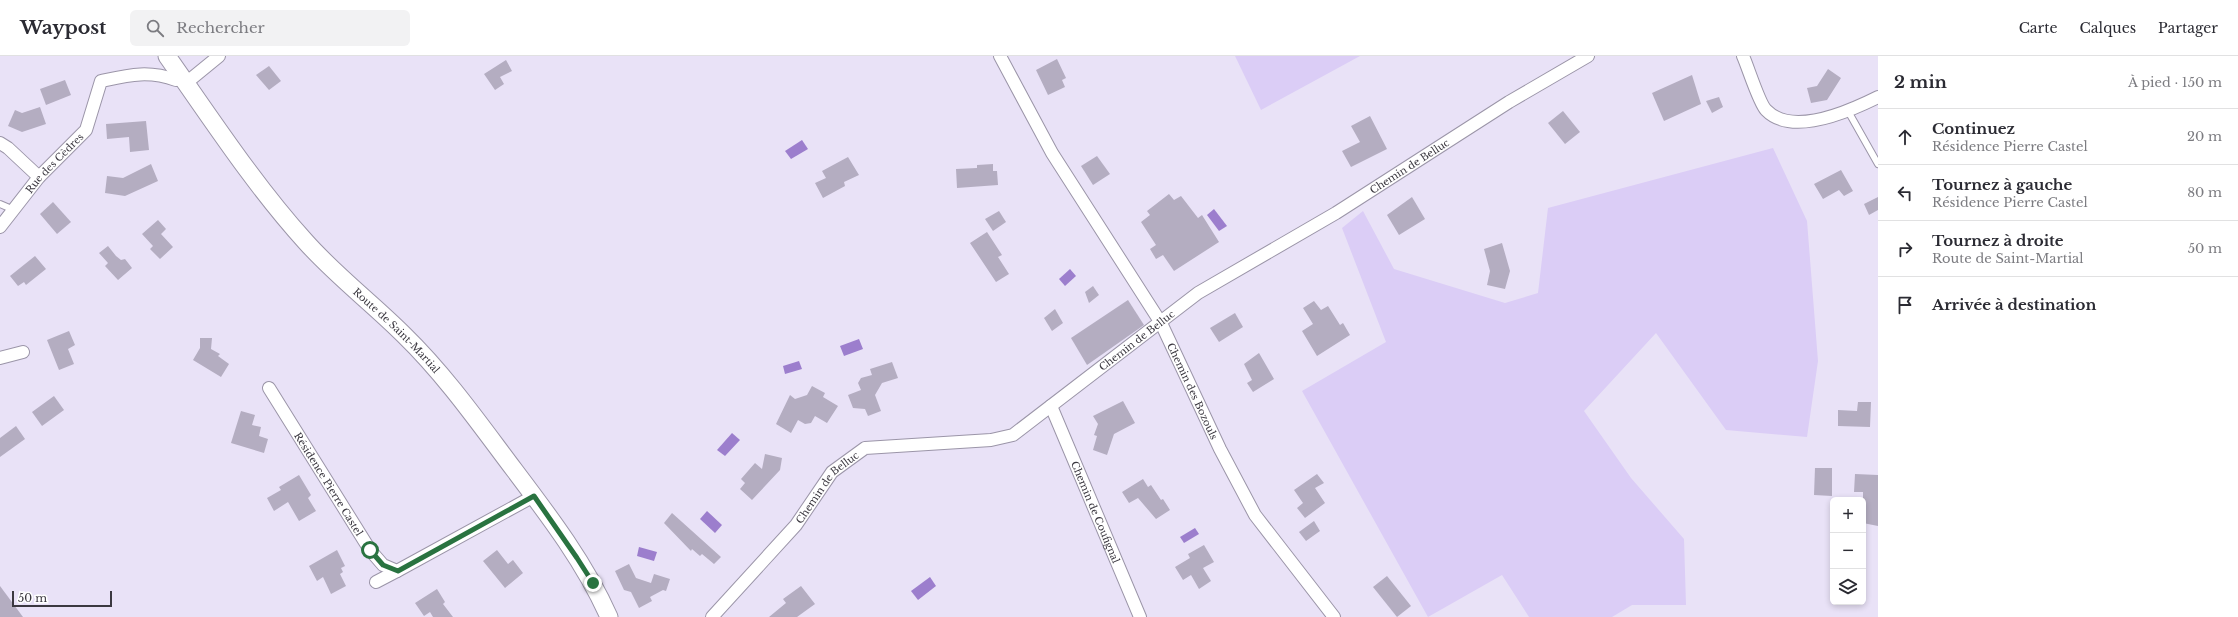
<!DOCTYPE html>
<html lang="fr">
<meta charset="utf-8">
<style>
:root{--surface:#fff;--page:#f2f2f3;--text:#2b2b33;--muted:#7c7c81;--line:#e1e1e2}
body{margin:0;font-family:"Libre Baskerville",serif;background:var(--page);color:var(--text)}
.controls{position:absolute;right:12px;bottom:12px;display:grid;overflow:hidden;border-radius:6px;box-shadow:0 2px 6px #0003}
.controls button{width:36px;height:36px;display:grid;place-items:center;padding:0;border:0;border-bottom:1px solid var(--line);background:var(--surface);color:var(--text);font:20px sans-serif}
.scale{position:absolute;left:12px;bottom:10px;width:100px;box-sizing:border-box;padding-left:4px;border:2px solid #3b3840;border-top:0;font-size:11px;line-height:14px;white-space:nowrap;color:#3b3840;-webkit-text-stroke:3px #fff;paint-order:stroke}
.stop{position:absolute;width:12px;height:12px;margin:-9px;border:3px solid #297340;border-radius:50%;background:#fff}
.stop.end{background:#297340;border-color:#fff;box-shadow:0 1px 4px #0008}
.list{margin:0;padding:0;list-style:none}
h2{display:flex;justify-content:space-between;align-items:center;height:52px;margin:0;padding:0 16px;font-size:17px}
h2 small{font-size:13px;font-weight:400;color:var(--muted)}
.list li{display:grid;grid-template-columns:26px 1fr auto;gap:12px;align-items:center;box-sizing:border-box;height:56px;padding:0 16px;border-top:1px solid var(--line)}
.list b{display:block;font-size:15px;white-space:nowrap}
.list p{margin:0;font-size:13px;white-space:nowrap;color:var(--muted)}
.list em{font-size:13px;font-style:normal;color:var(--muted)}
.icon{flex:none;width:22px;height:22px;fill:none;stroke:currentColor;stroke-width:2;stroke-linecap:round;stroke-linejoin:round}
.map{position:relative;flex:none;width:1878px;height:561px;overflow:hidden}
header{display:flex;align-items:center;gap:24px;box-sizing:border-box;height:56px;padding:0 20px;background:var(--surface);border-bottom:1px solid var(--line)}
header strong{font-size:19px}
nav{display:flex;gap:22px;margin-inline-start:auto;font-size:14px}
.search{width:280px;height:36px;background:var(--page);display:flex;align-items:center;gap:10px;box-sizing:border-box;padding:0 14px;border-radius:6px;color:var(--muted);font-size:15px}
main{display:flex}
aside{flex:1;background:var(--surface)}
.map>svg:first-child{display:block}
.green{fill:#dbcdf6}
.water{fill:#9c7ecd}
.building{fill:#b4adc1}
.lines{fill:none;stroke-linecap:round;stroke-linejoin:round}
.service-casing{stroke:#9b95a8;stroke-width:8}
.minor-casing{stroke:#9b95a8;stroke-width:14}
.secondary-casing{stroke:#9b95a8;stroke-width:19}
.service{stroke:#fff;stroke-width:6}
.minor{stroke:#fff;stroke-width:12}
.secondary{stroke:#fff;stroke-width:17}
.route{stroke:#297340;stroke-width:5}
.labels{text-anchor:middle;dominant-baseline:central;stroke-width:3.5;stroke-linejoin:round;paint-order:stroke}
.street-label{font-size:10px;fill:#3b3840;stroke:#fff}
</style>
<header>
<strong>Waypost</strong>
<div class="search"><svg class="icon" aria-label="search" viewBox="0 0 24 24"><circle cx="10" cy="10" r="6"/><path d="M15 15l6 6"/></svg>Rechercher</div>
<nav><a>Carte</a><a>Calques</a><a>Partager</a></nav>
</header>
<main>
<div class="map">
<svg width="1878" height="561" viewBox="0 0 1878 561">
<rect width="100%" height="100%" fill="#e9e2f7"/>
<g class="green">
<polygon points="1235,0 1360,0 1261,54"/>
<polygon points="1773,92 1807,165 1818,305 1807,381 1726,374 1656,277 1584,355 1631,422 1684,483 1686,549 1632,549 1612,561 1529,561 1502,519 1428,561 1302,335 1386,286 1342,172 1363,155 1394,213 1505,247 1538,237 1548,152"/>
</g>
<g class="water">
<polygon points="802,84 808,93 791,103 785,95"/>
<polygon points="1214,153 1227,170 1219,175 1207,159"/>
<polygon points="1070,213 1076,220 1065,230 1059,223"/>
<polygon points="859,283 863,293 844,300 840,290"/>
<polygon points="799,305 802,313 785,318 783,310"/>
<polygon points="732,377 740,384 725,400 717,394"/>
<polygon points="707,455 722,469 715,477 700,463"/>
<polygon points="1195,472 1199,478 1184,487 1180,481"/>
<polygon points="639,491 657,496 654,505 637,500"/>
<polygon points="930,521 936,530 918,544 911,535"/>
</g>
<g class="building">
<polygon points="1057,3 1066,22 1062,24 1065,31 1048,39 1036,14"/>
<polygon points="506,4 512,15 500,21 504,28 495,34 484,18"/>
<polygon points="269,10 281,25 269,34 256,19"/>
<polygon points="1828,13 1841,22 1827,44 1811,47 1807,32 1817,30"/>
<polygon points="1692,19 1701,48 1664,65 1652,37"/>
<polygon points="65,24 71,39 46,49 40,33"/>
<polygon points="1719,41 1723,51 1712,57 1706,45"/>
<polygon points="40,51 46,68 22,76 8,70 15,54 22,57"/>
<polygon points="1563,55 1580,76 1565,88 1548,67"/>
<polygon points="1370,60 1387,93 1351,111 1342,95 1360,86 1351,70"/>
<polygon points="146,65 149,94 130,96 129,81 107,83 106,68"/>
<polygon points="1097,100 1110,118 1093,129 1081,110"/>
<polygon points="848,101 859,119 844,126 845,130 823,142 815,127 826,122 822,115"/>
<polygon points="151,108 158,125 125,140 105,137 107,120 123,122"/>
<polygon points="993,108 993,115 997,115 998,129 957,132 956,113 977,112 977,109"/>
<polygon points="1841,114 1853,135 1844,140 1839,134 1823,143 1814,128"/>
<polygon points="1169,138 1174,144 1181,140 1198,162 1202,159 1219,186 1174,215 1163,199 1156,203 1150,193 1156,189 1141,166 1150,159 1147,155"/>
<polygon points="1412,141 1425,163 1399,179 1387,159"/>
<polygon points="1878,141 1878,154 1869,159 1864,148"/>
<polygon points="53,146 71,166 57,178 40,158"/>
<polygon points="999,155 1006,166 993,175 985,163"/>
<polygon points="158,164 166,173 161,178 173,191 160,203 150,193 153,190 142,178"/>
<polygon points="987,176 1002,199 998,201 1009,218 996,226 970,187"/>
<polygon points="1502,187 1510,215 1505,233 1487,229 1490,215 1484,193"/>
<polygon points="108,190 116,200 121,204 125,203 132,212 118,224 105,210 108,207 99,197"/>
<polygon points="35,200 46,213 26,229 24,226 18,230 10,220"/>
<polygon points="1093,230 1099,239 1089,247 1085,236"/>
<polygon points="1128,244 1144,269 1087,309 1071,282"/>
<polygon points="1314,245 1321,254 1328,250 1340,269 1343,267 1350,279 1317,300 1302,275 1313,268 1303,252"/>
<polygon points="1055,253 1063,267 1052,275 1044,262"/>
<polygon points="1235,257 1243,271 1219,286 1210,272"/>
<polygon points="69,275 75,289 68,293 74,308 59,314 47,284"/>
<polygon points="200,282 212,282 211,293 220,298 218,300 229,308 221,321 193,304 200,292"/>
<polygon points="1259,297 1274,323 1253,336 1247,327 1252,324 1244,308"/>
<polygon points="892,306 898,322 882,327 875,339 881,355 868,360 865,353 853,352 848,339 861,334 858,327 861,322 872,319 870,313"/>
<polygon points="812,330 825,337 823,341 838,350 827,367 815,360 811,367 805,368 798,364 791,377 776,368 790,339 795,343 807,339"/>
<polygon points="54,340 64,354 42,370 32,356"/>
<polygon points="1123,345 1135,367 1114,378 1107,399 1093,394 1097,380 1094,379 1098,368 1093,360"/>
<polygon points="1858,346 1871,346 1870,371 1838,370 1838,354 1857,355"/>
<polygon points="241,355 255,359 252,369 261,371 259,380 268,383 264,397 231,387"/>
<polygon points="16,370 25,383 0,401 0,382"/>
<polygon points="765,398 782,402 780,414 752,444 740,433 745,427 741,423 755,407 762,413"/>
<polygon points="1815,412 1832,412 1832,440 1814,439"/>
<polygon points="1317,418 1324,427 1315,432 1325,447 1305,462 1297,452 1303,447 1294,434"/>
<polygon points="1855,418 1878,419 1878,470 1863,467 1863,436 1854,436"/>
<polygon points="299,419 311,439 308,442 316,455 299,465 288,446 274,455 267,442 281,434 279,431"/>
<polygon points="1143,423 1148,431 1151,429 1161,444 1163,443 1170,454 1156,463 1138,442 1129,447 1122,436"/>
<polygon points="672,457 721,501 714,508 702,498 700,500 692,493 691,495 664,467"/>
<polygon points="1314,465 1320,475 1306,485 1299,476"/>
<polygon points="1204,489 1214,506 1203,512 1211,525 1199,533 1191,519 1183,524 1175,511 1190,502 1188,498"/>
<polygon points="337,494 345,510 341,512 343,516 340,518 346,530 331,538 323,521 317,525 309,510"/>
<polygon points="497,494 508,508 513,504 523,517 505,532 483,505"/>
<polygon points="629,508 636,522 651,527 654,518 670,523 666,535 663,534 650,541 652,545 639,552 631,536 624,534 615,515"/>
<polygon points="1387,520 1411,550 1397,561 1373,531"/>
<polygon points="0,530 23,561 0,561"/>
<polygon points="801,530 815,548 797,561 769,561 786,547 783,543"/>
<polygon points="437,533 445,546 443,548 453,561 433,561 430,556 424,560 415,547"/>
</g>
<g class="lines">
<defs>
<g id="service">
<polyline points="1848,55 1878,108"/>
<polyline points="0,148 14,154"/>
</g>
<g id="minor">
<path id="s1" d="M 1000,0 L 1052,97 L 1161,267 L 1220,393 L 1255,459 L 1334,561"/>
<path d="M 1743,0 C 1748,11 1759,47 1766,54 C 1792,81 1850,55 1878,41"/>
<polyline points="186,27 219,0"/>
<polyline points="0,87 8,92 39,121"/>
<path id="s2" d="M 0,171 L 39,121 L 86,74 L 101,25 C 129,19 148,14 176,24 L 181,20"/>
<polyline points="0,302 23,296"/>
<path id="s3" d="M 269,332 L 370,494 L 383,509 L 397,515 L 534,440"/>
<path id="s4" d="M 1051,350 L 1140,561"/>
<polyline points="376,526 397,515"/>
<path id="s5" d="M 712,561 L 796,469 L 832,416 L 865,392 L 991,384 L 1013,379 L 1198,237 L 1336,157 L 1509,46 L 1588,0"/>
</g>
<g id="secondary">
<path id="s6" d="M 167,0 C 210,61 255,130 305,185 C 335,219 372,247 404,279 C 444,318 476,363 509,407 C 546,456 584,505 609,561"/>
</g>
</defs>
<use href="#service" class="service-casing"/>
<use href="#minor" class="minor-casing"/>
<use href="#secondary" class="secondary-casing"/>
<use href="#service" class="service"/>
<use href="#minor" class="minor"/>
<use href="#secondary" class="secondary"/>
</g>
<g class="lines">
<polyline class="route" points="370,494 383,509 398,515 534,440 577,502 593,527"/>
</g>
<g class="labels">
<g class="street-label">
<text stroke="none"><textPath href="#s2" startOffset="84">Rue des Cèdres</textPath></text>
<text stroke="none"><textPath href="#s5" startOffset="858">Chemin de Belluc</textPath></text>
<text stroke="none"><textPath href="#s6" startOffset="359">Route de Saint-Martial</textPath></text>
<text stroke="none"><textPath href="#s5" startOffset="534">Chemin de Belluc</textPath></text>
<text stroke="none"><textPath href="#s1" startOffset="387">Chemin des Bozouls</textPath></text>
<text stroke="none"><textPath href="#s3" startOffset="113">Résidence Pierre Castel</textPath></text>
<text stroke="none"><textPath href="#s5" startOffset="174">Chemin de Belluc</textPath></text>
<text stroke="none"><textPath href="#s4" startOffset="115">Chemin de Coufignal</textPath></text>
</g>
</g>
</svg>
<div class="controls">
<button>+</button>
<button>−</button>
<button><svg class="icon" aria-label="layers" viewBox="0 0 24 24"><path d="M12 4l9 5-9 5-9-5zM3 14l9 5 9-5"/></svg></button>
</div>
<div class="scale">50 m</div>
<div class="stop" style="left:370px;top:494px"></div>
<div class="stop end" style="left:593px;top:527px"></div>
</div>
<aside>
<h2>2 min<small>À pied · 150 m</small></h2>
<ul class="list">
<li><svg class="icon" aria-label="ahead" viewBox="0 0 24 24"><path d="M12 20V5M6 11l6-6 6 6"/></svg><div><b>Continuez</b><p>Résidence Pierre Castel</p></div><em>20 m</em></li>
<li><svg class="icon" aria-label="left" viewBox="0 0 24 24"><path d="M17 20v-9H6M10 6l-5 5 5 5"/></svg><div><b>Tournez à gauche</b><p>Résidence Pierre Castel</p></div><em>80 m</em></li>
<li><svg class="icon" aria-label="right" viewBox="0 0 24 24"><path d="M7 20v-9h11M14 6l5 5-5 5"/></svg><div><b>Tournez à droite</b><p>Route de Saint-Martial</p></div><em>50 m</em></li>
<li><svg class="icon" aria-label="arrive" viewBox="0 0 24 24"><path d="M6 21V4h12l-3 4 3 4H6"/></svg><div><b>Arrivée à destination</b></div></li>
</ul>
</aside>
</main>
